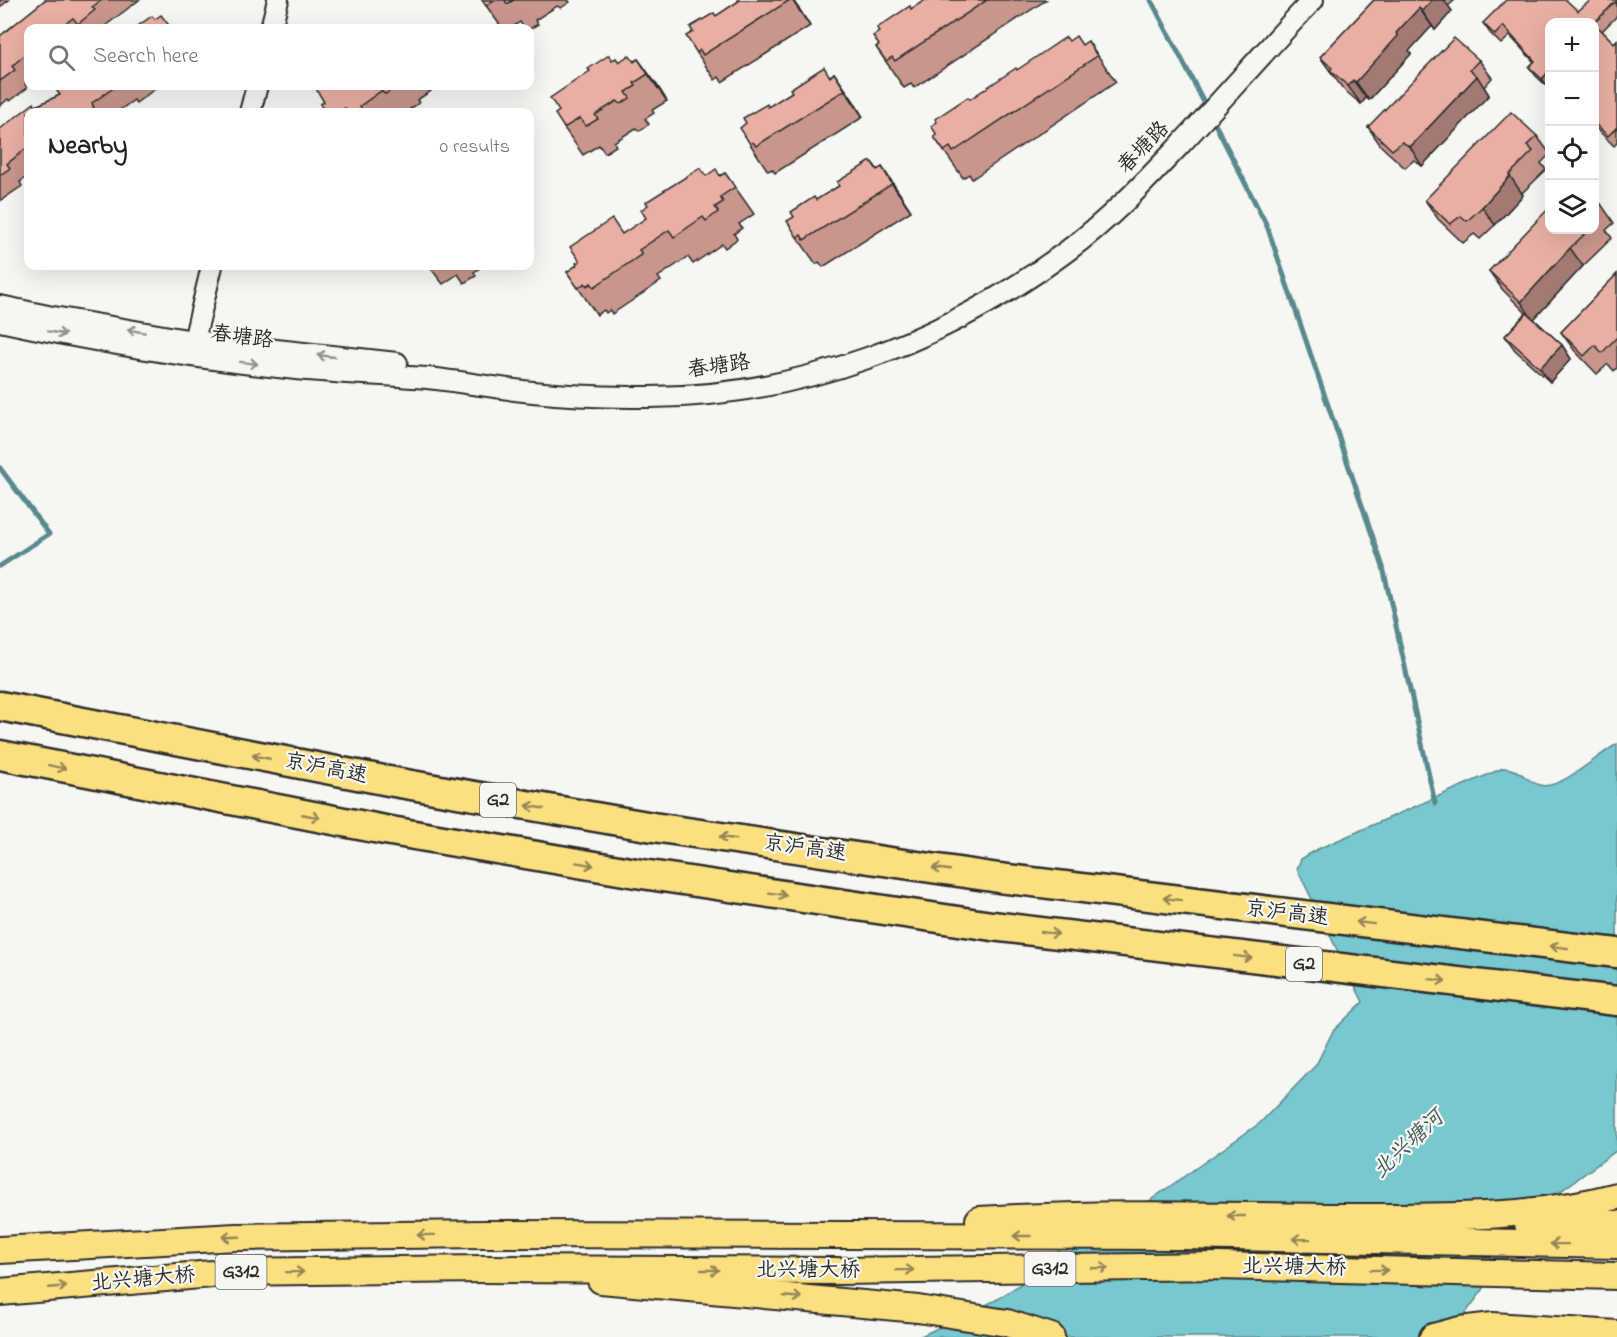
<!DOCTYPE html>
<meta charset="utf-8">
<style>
:root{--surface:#fff;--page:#f6f6f6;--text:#202124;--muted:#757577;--line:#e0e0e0}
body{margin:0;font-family:"Indie Flower","LXGW WenKai TC",sans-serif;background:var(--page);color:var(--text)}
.controls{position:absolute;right:18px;top:18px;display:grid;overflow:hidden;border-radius:12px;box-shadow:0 6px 24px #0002}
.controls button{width:54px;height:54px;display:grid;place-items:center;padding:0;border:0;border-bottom:2px solid var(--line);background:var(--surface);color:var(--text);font:30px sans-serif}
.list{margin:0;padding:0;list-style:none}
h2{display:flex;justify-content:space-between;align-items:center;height:78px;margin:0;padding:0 24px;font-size:26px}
h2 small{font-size:20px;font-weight:400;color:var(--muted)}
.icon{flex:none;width:33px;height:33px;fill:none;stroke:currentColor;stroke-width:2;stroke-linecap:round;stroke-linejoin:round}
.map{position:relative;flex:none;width:1617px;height:1337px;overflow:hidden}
.search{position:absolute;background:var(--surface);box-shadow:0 6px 24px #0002;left:24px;top:24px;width:510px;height:66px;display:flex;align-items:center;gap:15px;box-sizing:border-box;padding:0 21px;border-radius:12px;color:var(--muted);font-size:22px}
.panel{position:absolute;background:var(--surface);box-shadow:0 6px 24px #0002;left:24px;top:108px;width:510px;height:162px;border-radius:12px}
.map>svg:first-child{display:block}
.water{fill:#77c8cf;stroke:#59898d;stroke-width:1.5}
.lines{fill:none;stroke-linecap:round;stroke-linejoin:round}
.stream{stroke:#59898d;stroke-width:5}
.tertiary-casing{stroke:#2b2b2b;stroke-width:24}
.primary-casing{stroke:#2b2b2b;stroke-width:30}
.trunk-casing{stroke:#2b2b2b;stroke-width:30}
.motorway-casing{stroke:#2b2b2b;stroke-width:33}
.tertiary{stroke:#f6f6f2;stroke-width:20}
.primary{stroke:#fce080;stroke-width:26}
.trunk{stroke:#fce080;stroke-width:26}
.motorway{stroke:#fce080;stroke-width:28}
.wall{fill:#c8968d;stroke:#2b2b2b;stroke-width:1.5}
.shaded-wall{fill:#a37a73;stroke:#2b2b2b;stroke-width:1.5}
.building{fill:#e9afa4;stroke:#2b2b2b;stroke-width:1.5}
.oneway{stroke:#90908e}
.oneway2{stroke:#948656}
.labels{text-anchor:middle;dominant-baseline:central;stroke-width:4.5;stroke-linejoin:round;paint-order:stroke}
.shield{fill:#f6f6f2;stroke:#686867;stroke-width:1.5}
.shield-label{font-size:20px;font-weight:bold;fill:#2b2b2b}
.street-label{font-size:21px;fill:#2b2b2b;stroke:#f6f6f2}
.water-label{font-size:22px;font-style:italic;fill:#425a5c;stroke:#f6f6f2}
</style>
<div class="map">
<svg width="1617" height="1337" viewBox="0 0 1617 1337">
<rect width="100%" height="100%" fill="#f6f6f2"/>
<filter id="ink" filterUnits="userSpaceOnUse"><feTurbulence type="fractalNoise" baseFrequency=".0167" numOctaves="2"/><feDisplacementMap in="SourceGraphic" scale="12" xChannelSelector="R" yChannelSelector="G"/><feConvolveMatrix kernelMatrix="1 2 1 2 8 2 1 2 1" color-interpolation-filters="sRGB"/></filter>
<g filter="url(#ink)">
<path class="water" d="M 1617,744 L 1617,1150 L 1550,1199 L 1448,1337 L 919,1337 L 996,1300 L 1132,1213 L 1260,1123 L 1316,1065 L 1333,1031 L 1363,1002 L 1297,869 L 1301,859 L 1318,849 L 1503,768 C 1521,768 1525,781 1540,785 C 1560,791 1599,754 1617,744 Z"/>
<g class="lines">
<g class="stream">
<polyline points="1151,0 1208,110"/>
<polyline points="1212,118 1267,226 1383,567 1435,803"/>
<polyline points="0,468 49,534 0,566"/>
</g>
<defs>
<g id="tertiary">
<polyline points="271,28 278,0"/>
<polyline points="250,112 257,86"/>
<polyline points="0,306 48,316 193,341 397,363"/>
<path d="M 0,321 C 97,342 197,359 296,369 C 340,373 384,375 427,378 C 466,382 505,390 544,393 C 577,396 612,397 646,397 C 797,398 947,340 1067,251 C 1109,220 1144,183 1179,146 C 1224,98 1267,48 1313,0"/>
<polyline points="191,353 212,266"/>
</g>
<polyline id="primary" points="601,1280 918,1309 1007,1323 1051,1337"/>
<g id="trunk">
<path d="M 979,1220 C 1103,1212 1227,1216 1351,1217 C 1440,1217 1531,1219 1617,1196"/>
<polyline points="1528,1224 1617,1224"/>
<polyline points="0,1250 236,1237 484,1234 1184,1236 1617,1245"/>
<polyline points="0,1292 236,1272 484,1269 839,1271 1219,1266 1617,1276"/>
<polyline points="1433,1337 1460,1330 1493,1326 1617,1334"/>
</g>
<g id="motorway">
<polyline points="0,706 394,782 653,827 999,878 1617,953"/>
<polyline points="0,755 385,830 642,874 992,926 1617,1001"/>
</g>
</defs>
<use href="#tertiary" class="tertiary-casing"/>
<use href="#primary" class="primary-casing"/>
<use href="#trunk" class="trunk-casing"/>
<use href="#motorway" class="motorway-casing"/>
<use href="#tertiary" class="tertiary"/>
<use href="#primary" class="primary"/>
<use href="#trunk" class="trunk"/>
<use href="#motorway" class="motorway"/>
</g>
<g class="wall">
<polygon points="0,0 9,0 0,7"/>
<polygon points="45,0 139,0 105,26 107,28 28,28 28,81 25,84 27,88 10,101 8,99 0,106 0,36"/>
<polygon points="482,0 568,0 570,2 561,8 557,6 535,20 538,24 530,29 524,28 520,22 511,28 502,28"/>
<polygon points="738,0 793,0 810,26 722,82 719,77 715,80 697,53 693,32 716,16 739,1"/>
<polygon points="925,0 1046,0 914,88 911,84 904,88 876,47"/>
<polygon points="1374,0 1455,0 1448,6 1452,11 1435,30 1432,26 1409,51 1411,54 1369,100 1366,98 1361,104 1343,89 1320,57"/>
<polygon points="1617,0 1617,16 1602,31 1614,43 1617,40 1617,143 1614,146 1594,126 1594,22 1550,22 1549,88 1536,76 1529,67 1534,62 1510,36 1501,44 1490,33 1483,23 1578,11"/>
<polygon points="1069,41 1082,45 1088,41 1116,82 972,179 969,174 963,178 934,137 1017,70"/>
<polygon points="638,59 667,101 652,110 654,113 645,119 649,124 639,131 636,128 614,142 616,146 605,153 599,145 583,155 564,128 559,111 613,60 619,62 634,61"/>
<polygon points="1479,60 1492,78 1484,87 1489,95 1422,166 1414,160 1405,168 1381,146 1368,127"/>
<polygon points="834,73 863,117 775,173 772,169 768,171 750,144 746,123 769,107 792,92 830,76"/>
<polygon points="56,86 159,86 136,103 134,100 117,112 28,112 28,176 20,182 22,186 0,201 0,129 36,106 60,95"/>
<polygon points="318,86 428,86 431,91 417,100 419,103 410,109 412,112 325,112 324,102"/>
<polygon points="1537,136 1550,154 1541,163 1546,170 1522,193 1523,195 1495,225 1480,239 1474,234 1463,243 1438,219 1425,200"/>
<polygon points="871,161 878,170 882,167 911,211 823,267 819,262 816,264 797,237 794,217 816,200 839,186"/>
<polygon points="725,173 754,214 739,224 742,228 734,234 737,239 725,248 722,244 693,264 688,257 658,277 661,281 612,314 610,310 606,313 604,310 597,315 567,272 622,234"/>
<polygon points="1594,198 1601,204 1614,223 1606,230 1612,238 1583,266 1534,319 1562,345 1571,359 1550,382 1515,350 1505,336 1526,313 1502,289 1489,271 1550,230 1594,230"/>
<polygon points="429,266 483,266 474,272 476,276 464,283 458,274 443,284"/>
<polygon points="1617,274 1617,368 1614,371 1608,364 1597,374 1574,350 1561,332"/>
</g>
<g class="shaded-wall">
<polygon points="792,0 800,10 810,26"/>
<polygon points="1432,0 1444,0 1452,11 1435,30 1422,11"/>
<polygon points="1419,8 1432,26 1409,51 1411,54 1369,100 1356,82 1396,33"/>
<polygon points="638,59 657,85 667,101 648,74"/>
<polygon points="1549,71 1550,87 1549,88 1542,79"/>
<polygon points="834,73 853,100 863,117 845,90"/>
<polygon points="1477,76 1489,95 1422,166 1410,147"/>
<polygon points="1353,80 1366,98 1361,104 1348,86"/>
<polygon points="882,167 900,194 911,211 892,184"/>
<polygon points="1510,176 1523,195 1495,225 1482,207"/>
<polygon points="1570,248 1583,266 1533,320 1521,302"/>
<polygon points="1562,345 1571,359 1550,382 1540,368"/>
</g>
<g class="building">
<polygon points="45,0 102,0 92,7 95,10 78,24 73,18 59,28 28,28 28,52 12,66 15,70 0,81 0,36"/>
<polygon points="482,0 494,0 486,6"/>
<polygon points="505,0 514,0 507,4"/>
<polygon points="738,0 790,0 703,55 700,50 697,53 686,36 693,32 690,27 714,13 716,16 739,1"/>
<polygon points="925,0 987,0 895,61 892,57 886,61 876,47 879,45 873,36 879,32 877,28 910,6 911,9"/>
<polygon points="1374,0 1432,0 1422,11 1419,8 1396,33 1398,36 1356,82 1353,80 1348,86 1330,70 1332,68 1320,57"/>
<polygon points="1506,0 1566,0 1578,11 1591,0 1617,0 1617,4 1615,2 1594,23 1550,22 1550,72 1549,71 1542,79 1529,67 1535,61 1503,26 1495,35 1483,23"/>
<polygon points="161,15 171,28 135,28 152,16 155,19"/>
<polygon points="1594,23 1614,43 1617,40 1617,130 1616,128 1608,136 1594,123"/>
<polygon points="1076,36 1082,45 1088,41 1097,56 953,152 950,147 944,151 934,137 937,135 931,126 937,122 935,119 968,97 970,99 1016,68 1017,70 1066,37 1069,41"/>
<polygon points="1454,38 1479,60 1470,70 1477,76 1410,147 1402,142 1392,150 1368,127"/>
<polygon points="609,55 612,60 616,58 619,62 629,55 634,62 638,59 648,74 634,83 636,86 626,92 630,98 621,104 617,101 595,115 598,119 586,126 580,118 564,128 555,114 559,111 550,98 590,71 588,69"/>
<polygon points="824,67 830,77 834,73 845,90 756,146 753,142 750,144 740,128 746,123 743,118 767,104 768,107 792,92 790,89"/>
<polygon points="56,86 116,86 92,103 94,108 87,112 28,112 28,147 7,164 10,168 0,175 0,129 34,103 36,106 60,95 54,87"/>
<polygon points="318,86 393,86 394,88 385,94 381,91 360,106 362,109 357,112 348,112 345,108 337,112 325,112 320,104 324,102 315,87"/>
<polygon points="1511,112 1537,136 1527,145 1533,151 1509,175 1510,176 1482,207 1467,221 1461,216 1450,224 1425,200"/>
<polygon points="871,161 877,170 882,167 892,184 804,240 801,235 797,237 787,221 794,217 791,212 814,197 816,200 839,186 837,182"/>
<polygon points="700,168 706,176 716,169 720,176 725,173 735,187 720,197 723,202 715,207 718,212 706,221 703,217 674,237 669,230 639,250 642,254 594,287 591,283 587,286 585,283 578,288 567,272 577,265 576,263 580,261 570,247 612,219 622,234 646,218 641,210 648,205 646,202"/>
<polygon points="1594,198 1601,204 1594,211"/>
<polygon points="1550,207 1550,230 1589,230 1570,248 1521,302 1489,271"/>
<polygon points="1594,216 1599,220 1594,225"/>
<polygon points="1617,274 1617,337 1602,353 1595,345 1584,356 1561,332"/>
<polygon points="1527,313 1562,345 1540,368 1505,336"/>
</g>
<defs><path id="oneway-shaft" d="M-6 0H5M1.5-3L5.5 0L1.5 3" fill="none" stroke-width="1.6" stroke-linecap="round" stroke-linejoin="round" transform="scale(1.5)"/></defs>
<g class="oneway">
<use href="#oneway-shaft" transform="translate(136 331) rotate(-170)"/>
<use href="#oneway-shaft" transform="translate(57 333) rotate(10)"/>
<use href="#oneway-shaft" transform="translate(326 356) rotate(-174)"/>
<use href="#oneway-shaft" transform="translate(249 363) rotate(7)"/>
</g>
<g class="oneway2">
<use href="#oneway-shaft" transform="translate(261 757) rotate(-169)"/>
<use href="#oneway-shaft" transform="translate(57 767) rotate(12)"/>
<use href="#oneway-shaft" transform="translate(535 807) rotate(-170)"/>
<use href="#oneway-shaft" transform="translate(311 816) rotate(11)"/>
<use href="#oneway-shaft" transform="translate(728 838) rotate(-172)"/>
<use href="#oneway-shaft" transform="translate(585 864) rotate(10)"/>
<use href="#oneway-shaft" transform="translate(941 869) rotate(-172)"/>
<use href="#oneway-shaft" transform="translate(778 894) rotate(9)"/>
<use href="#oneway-shaft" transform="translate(1172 899) rotate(-173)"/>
<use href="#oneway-shaft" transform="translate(1365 923) rotate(-173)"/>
<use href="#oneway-shaft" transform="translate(1050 933) rotate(7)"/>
<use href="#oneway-shaft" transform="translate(1559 947) rotate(-173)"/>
<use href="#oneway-shaft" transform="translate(1243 957) rotate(7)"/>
<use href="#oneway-shaft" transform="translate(1437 980) rotate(7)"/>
<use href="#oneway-shaft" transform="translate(1236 1216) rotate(-180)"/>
<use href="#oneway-shaft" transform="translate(426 1235) rotate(179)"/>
<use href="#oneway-shaft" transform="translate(1022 1236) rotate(-180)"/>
<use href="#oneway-shaft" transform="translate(231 1237) rotate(178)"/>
<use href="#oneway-shaft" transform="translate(1301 1239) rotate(-179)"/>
<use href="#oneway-shaft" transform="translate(1559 1244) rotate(-179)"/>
<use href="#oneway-shaft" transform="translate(1100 1268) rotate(-1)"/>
<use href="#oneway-shaft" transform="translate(710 1270)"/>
<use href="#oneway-shaft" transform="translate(905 1270) rotate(-1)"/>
<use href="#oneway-shaft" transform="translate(1379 1270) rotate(1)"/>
<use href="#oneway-shaft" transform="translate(295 1272) rotate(-1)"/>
<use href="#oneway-shaft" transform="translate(58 1287) rotate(-5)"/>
<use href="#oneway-shaft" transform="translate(793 1297) rotate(5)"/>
</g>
</g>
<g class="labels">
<g class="shield">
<rect x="480" y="783" width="36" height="34" rx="4.5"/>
<rect x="1286" y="947" width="36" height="34" rx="4.5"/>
<rect x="1024.5" y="1252" width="51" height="34" rx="4.5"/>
<rect x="215.5" y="1255" width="51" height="34" rx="4.5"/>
</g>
<g class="shield-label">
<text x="498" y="800">G2</text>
<text x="1304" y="964">G2</text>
<text x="1050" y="1269">G312</text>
<text x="241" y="1272">G312</text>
</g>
<g class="street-label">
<text transform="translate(1144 148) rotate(-46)">春塘路</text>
<text transform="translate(242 338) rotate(7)">春塘路</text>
<text transform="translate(719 367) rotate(-8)">春塘路</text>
<text transform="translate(326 769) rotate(11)">京沪高速</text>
<text transform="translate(805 849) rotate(8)">京沪高速</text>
<text transform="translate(1287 914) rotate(7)">京沪高速</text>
<text transform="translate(1294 1268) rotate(1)">北兴塘大桥</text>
<text x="808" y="1271">北兴塘大桥</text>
<text transform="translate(143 1280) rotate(-5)">北兴塘大桥</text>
</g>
<g class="water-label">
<text transform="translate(1409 1145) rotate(-43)">北兴塘河</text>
</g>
</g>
</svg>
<div class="controls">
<button>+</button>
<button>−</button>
<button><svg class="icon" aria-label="locate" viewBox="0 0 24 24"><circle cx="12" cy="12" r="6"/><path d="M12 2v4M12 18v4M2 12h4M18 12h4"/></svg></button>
<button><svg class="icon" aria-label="layers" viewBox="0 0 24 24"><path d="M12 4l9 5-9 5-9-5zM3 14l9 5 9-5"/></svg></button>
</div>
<div class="search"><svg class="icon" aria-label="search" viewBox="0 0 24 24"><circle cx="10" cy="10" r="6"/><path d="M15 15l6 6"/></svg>Search here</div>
<section class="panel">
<h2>Nearby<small>0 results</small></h2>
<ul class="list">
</ul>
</section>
</div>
